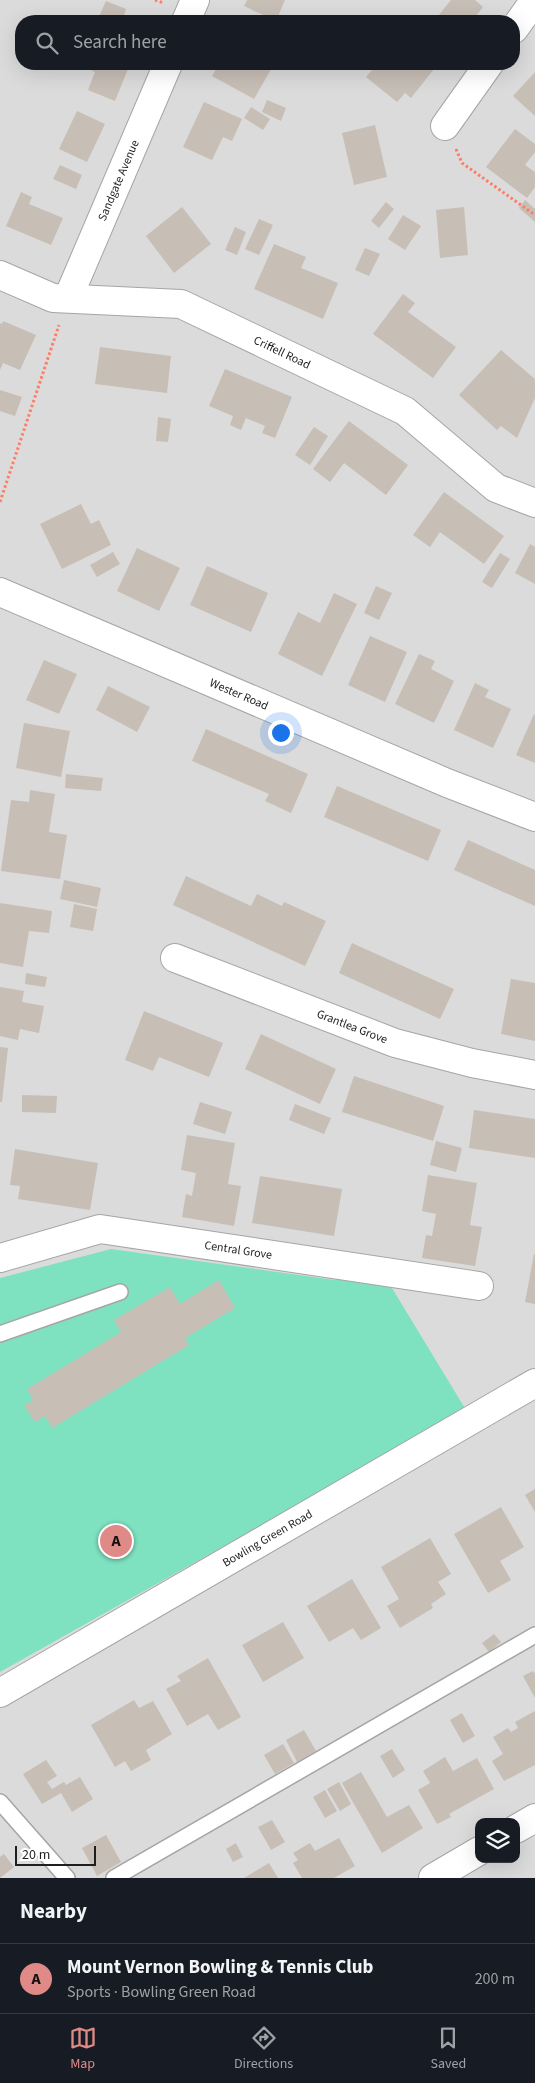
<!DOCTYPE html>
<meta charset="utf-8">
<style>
:root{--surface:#171b24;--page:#242831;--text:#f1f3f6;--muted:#9ea1a6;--line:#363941;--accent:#e08a87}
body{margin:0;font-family:"Source Sans 3",sans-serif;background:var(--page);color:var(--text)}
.controls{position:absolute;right:15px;bottom:15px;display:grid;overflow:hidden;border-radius:10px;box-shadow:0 5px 20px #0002}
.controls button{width:45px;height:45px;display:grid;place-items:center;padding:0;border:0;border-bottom:1px solid var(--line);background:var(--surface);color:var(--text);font:25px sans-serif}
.scale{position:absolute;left:15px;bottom:12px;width:81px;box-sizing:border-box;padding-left:5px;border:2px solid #1e1e1e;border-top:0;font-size:14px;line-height:18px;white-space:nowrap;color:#1e1e1e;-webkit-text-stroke:4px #fff;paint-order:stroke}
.you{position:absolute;left:280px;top:732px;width:18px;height:18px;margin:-12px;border:4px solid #fff;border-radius:50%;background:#1a73e8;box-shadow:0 0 0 8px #1a73e833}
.badge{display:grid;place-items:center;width:32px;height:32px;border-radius:50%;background:var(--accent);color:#111;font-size:16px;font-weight:700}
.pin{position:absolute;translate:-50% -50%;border:2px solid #fff;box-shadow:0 1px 5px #0006}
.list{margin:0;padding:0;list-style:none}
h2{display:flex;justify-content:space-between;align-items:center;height:65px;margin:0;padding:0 20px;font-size:21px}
h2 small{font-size:16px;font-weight:400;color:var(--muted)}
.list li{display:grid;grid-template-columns:32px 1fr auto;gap:15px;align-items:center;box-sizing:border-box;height:70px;padding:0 20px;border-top:1px solid var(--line)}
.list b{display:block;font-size:19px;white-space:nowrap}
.list p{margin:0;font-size:16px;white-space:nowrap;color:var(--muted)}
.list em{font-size:16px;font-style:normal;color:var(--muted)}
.icon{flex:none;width:28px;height:28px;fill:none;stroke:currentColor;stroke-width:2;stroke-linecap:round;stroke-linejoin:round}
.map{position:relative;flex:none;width:535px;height:1878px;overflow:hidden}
.search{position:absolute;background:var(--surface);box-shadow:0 5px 20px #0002;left:15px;right:15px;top:15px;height:55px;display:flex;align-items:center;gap:12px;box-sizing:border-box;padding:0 18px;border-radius:20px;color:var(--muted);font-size:19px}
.sheet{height:135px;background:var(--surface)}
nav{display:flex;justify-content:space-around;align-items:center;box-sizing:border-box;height:70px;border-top:1px solid var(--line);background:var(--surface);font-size:14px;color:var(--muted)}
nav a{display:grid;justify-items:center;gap:2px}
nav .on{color:var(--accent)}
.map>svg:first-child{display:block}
.residential{fill:#dcdbdb;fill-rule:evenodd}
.pitch{fill:#7ee2c0}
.building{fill:#c7beb6}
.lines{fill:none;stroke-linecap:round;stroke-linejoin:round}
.lane-casing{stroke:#a5a5a5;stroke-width:18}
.street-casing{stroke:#a5a5a5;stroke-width:30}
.path{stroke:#ff7c65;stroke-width:3;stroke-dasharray:2.5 2.5;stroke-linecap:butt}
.lane{stroke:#fff;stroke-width:15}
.street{stroke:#fff;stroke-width:28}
.labels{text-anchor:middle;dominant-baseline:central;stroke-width:4.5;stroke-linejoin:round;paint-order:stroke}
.street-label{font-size:12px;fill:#1e1e1e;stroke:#fff}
</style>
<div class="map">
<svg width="535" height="1878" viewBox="0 0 535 1878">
<rect width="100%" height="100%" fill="#efece3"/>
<path class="residential" d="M 0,0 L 535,0 L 535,1878 L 0,1878 ZM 21,21 L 514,21 L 514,64 L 21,64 ZM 479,1822 L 516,1822 L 516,1859 L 479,1859 Z"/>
<polygon class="pitch" points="111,1249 335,1280 341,1276 392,1288 466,1410 0,1672 0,1278"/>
<g class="building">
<polygon points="247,0 285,0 276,21 244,6"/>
<polygon points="451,0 475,0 483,7 472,21 434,21"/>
<polygon points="106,1 126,9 124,16 138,21 97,21"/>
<polygon points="80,64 130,64 115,101 88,90 95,72 79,65"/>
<polygon points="219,64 274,64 254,99 212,76"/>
<polygon points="377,64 438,64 411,98 405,93 397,102 366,77"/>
<polygon points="535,72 535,116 513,96"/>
<polygon points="267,100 286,108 281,121 262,112"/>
<polygon points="204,102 242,119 232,141 223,137 212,160 183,147"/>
<polygon points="251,107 270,119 263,130 244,118"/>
<polygon points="77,111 105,124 87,162 59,149"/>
<polygon points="375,125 387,177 354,185 342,133"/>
<polygon points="515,129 535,144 535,152 525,165 535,172 535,187 527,198 486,167"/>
<polygon points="60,165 82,175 76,189 53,179"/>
<polygon points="21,192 32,197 29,204 63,218 51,245 6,226"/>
<polygon points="525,200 535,209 535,222 519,208"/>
<polygon points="386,202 394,209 379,228 371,221"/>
<polygon points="182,207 211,244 174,273 146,236"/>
<polygon points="464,207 468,255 440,258 436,210"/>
<polygon points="403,215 421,226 405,250 388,239"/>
<polygon points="259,219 273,225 259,255 245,249"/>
<polygon points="235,227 246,232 237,255 225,250"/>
<polygon points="274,244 306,257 301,268 338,283 323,319 254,289"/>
<polygon points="365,248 380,254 369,276 355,270"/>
<polygon points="403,294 415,303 408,312 456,347 433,378 373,334"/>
<polygon points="3,321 36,335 20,370 3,363 0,370 0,323 2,324"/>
<polygon points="100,347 171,356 167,393 95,384"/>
<polygon points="501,350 535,379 535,398 517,438 501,426 497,430 459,395"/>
<polygon points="225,369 292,397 275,438 262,433 265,426 246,418 241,430 230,425 233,416 209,406"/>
<polygon points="0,390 22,397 15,416 0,411"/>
<polygon points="158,417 171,419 168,442 156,441"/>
<polygon points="349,421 408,465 386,495 344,463 330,482 313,469"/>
<polygon points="314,427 328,436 310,465 295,455"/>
<polygon points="444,492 504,536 484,564 440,532 430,547 413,535"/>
<polygon points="81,504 91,524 99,520 111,545 62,569 40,524"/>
<polygon points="530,544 535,547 535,584 515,573"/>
<polygon points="137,548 180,568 159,611 117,591"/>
<polygon points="113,552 120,564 97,577 90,565"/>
<polygon points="500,553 510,559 492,588 482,582"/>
<polygon points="207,566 268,593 251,632 190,605"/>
<polygon points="376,586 392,593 379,620 364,613"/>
<polygon points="334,593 357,604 322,676 278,654 298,612 320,623"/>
<polygon points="370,636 407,652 385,702 348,685"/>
<polygon points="419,654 435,661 431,669 454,681 434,723 395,704"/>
<polygon points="44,660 77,674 59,714 26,700"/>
<polygon points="475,683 489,690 485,697 511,709 493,748 454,730"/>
<polygon points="108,686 150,707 137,732 96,710"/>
<polygon points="534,714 535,715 535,763 516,755"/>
<polygon points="24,723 70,731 61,777 16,768"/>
<polygon points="206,729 308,774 291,813 265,801 269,794 192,761"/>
<polygon points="66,774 103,778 101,791 65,788"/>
<polygon points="337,786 441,830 428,861 324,817"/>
<polygon points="30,790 55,794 49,832 67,835 60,879 1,871 11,800 29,802"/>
<polygon points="468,840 535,870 535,906 454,870"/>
<polygon points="186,876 251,906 257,894 282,906 284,902 326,921 305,966 173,905"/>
<polygon points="64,880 101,888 97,907 60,899"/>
<polygon points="0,903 52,911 49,933 29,931 23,967 0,963"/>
<polygon points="74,904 97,909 93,931 70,927"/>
<polygon points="352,943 454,989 440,1019 339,973"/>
<polygon points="26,973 47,977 45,987 25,984"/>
<polygon points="511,979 535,983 535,1041 501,1034"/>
<polygon points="0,987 24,991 22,1002 44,1006 39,1033 20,1029 18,1040 0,1036"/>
<polygon points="144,1011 223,1043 209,1077 159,1057 153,1071 125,1060"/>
<polygon points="261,1034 336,1069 320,1104 245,1069"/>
<polygon points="0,1047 8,1048 2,1102 0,1102"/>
<polygon points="354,1076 444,1106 433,1141 342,1112"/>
<polygon points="22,1095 57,1096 56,1113 22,1112"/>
<polygon points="200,1102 232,1112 225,1134 193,1124"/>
<polygon points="295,1104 331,1118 324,1134 289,1120"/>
<polygon points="474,1110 535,1119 535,1158 469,1148"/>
<polygon points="187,1135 235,1143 228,1184 241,1186 234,1226 182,1217 186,1194 192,1196 196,1173 181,1170"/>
<polygon points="436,1141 462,1148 456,1172 430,1165"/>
<polygon points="15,1149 98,1163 90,1210 18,1199 20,1186 10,1185"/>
<polygon points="428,1175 477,1183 470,1225 482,1227 475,1266 422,1258 426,1235 432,1236 436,1214 422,1211"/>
<polygon points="260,1176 342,1189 334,1236 252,1223"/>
<polygon points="534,1254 535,1254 535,1304 525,1302"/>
<polygon points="219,1280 235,1308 185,1338 189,1345 52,1428 45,1416 35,1422 24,1405 33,1400 27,1389 121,1332 114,1320 170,1287 180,1304"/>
<polygon points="535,1489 535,1512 525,1495"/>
<polygon points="501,1507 524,1547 500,1561 511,1580 488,1593 454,1534"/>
<polygon points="430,1538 451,1574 438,1582 446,1594 431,1604 433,1608 400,1628 387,1606 399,1599 381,1567"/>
<polygon points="352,1579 381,1628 361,1640 353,1628 329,1642 307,1606"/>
<polygon points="283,1622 304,1658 263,1682 242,1645"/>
<polygon points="494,1634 501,1642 489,1652 482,1643"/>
<polygon points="208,1658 241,1717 218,1730 208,1714 187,1726 166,1689 181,1681 177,1676"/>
<polygon points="533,1671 535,1674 535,1698 523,1676"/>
<polygon points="134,1700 139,1708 153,1701 172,1734 146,1750 151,1760 131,1771 125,1761 115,1767 91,1725"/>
<polygon points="535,1711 535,1765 504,1781 492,1761 503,1754 493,1737 508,1728 511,1732 518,1728 515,1722"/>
<polygon points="462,1713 475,1736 463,1743 450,1720"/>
<polygon points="304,1730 316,1751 297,1762 286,1740"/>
<polygon points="283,1744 294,1763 275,1774 264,1755"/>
<polygon points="392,1749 405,1770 393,1778 380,1756"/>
<polygon points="445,1757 453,1771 477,1758 494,1789 449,1814 451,1817 437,1824 418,1790 430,1783 423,1771"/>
<polygon points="46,1760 57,1776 47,1782 52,1789 64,1782 66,1785 80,1777 93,1799 72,1812 61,1793 42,1804 23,1774"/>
<polygon points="361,1772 387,1817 409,1805 423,1828 382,1853 342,1783"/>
<polygon points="339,1782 351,1804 340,1811 327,1789"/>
<polygon points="325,1790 337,1811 325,1818 313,1797"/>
<polygon points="272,1820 285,1842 271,1850 258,1827"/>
<polygon points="106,1835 121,1862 97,1876 82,1848"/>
<polygon points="339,1838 355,1866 334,1878 302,1878 293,1863 298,1860 293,1853 310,1843 315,1851"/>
<polygon points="236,1843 243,1857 233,1862 226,1849"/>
<polygon points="4,1854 14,1867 0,1878 0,1857"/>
<polygon points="269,1863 278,1878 244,1878"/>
</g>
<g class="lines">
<defs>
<g id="lane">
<polyline points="0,1334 120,1292"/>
<polyline points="0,1802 67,1878"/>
<polyline points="114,1878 535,1635"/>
</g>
<g id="street">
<polyline points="186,21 195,0"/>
<polyline points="514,29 535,0"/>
<polyline points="445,126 489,64"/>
<path id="s1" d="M 0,275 L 53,298 L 181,304 L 405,411 L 496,488 L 535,503"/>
<path id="s2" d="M 68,298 L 168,64"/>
<path id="s3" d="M 0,592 L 447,783 L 535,817"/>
<path id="s4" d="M 175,958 L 395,1043 L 472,1063 L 535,1075"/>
<path id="s5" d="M 0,1258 L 100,1229 L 479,1286"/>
<path id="s6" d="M 0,1693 L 535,1383"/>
<polyline points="516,1829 535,1818"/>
<polyline points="433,1878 479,1851"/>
</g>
</defs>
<use href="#lane" class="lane-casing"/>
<use href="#street" class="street-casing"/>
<g class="path">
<polyline points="155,0 164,3"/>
<polyline points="456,149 462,163 535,215"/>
<polyline points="0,502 59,325"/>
</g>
<use href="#lane" class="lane"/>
<use href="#street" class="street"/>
</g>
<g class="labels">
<g class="street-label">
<text stroke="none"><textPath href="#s2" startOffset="128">Sandgate Avenue</textPath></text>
<text stroke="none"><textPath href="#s1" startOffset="298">Criffell Road</textPath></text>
<text stroke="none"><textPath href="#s3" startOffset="260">Wester Road</textPath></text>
<text stroke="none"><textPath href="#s4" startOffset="190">Grantlea Grove</textPath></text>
<text stroke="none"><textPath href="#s5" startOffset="244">Central Grove</textPath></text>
<text stroke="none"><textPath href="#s6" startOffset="309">Bowling Green Road</textPath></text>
</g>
</g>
</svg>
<div class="controls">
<button><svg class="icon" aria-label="layers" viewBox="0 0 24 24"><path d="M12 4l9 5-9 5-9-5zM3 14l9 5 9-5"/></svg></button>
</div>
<div class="scale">20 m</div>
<div class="you"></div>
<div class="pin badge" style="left:116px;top:1541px">A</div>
<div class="search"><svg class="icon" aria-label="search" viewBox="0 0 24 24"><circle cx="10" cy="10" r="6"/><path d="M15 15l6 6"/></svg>Search here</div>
</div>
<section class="sheet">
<h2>Nearby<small></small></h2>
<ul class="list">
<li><span class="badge">A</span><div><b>Mount Vernon Bowling &amp; Tennis Club</b><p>Sports · Bowling Green Road</p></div><em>200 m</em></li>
</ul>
</section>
<nav>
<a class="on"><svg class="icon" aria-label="map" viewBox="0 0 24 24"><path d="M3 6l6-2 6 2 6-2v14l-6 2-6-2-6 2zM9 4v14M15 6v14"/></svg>Map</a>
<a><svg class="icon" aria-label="directions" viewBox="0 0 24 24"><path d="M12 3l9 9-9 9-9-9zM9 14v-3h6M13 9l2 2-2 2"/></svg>Directions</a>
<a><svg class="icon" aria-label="saved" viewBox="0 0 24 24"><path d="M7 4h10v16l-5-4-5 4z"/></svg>Saved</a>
</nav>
